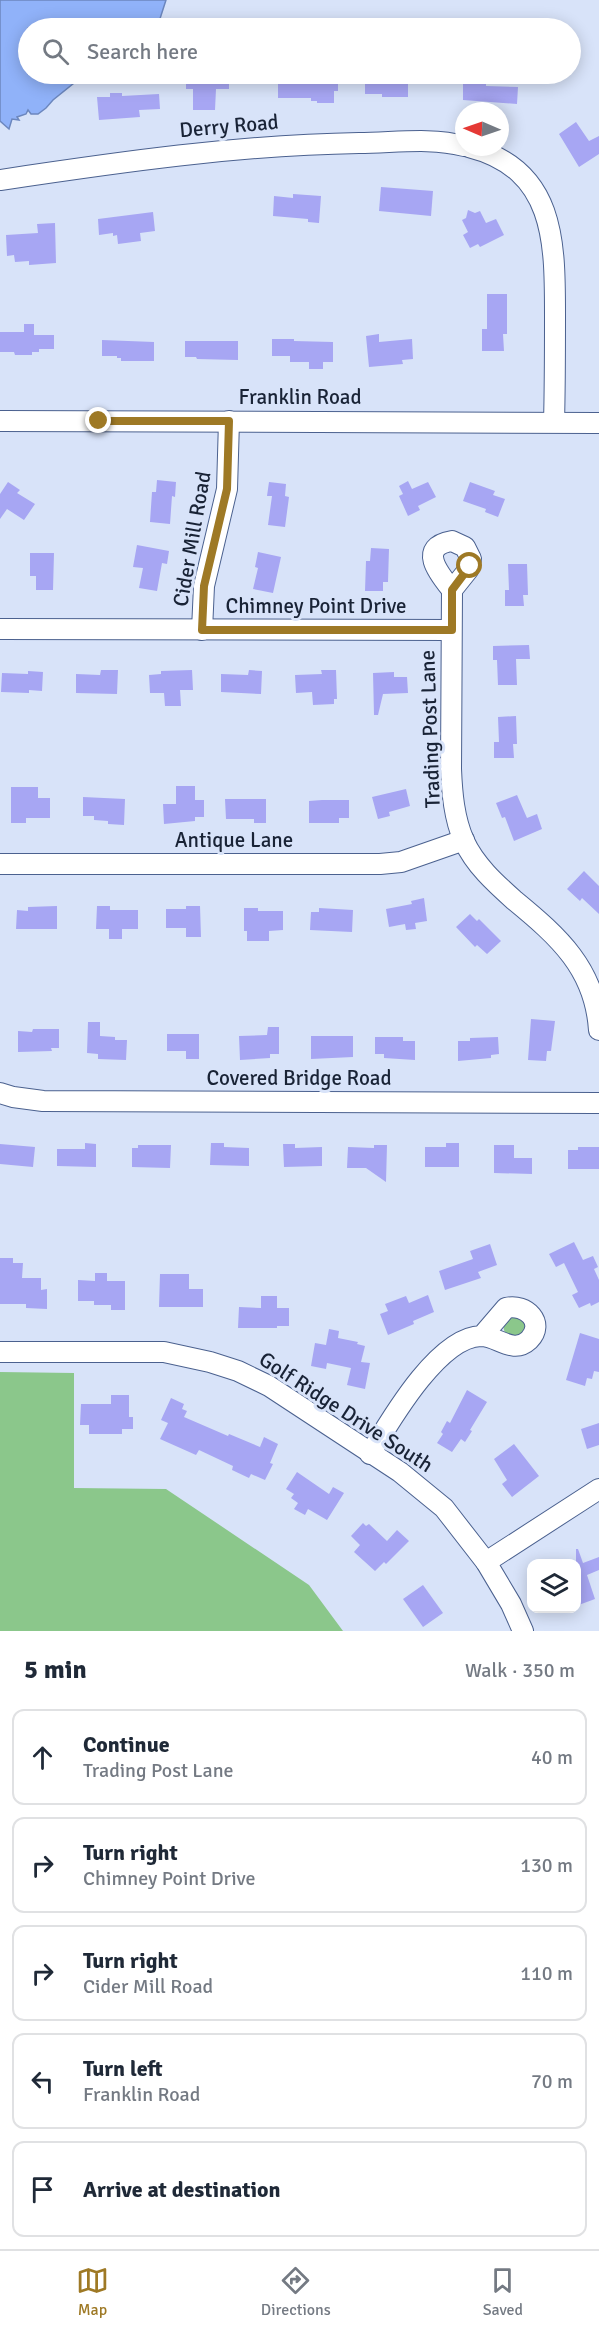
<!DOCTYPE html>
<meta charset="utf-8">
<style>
:root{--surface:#fff;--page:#f2f2f3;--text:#1f2937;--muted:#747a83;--line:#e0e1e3;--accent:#9e7925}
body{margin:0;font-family:Signika,sans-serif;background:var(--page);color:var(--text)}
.controls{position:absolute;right:18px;bottom:18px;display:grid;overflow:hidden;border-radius:12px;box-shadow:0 3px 15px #0003}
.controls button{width:54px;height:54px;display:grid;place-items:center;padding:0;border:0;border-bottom:2px solid var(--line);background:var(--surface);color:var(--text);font:30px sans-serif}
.compass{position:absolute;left:455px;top:102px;width:54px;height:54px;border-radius:50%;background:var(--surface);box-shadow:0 3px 15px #0003;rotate:272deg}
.stop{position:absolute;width:18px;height:18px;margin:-14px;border:4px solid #9e7925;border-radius:50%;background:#fff}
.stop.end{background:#9e7925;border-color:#fff;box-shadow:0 2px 6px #0008}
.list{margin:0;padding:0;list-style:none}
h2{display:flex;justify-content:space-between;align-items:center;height:78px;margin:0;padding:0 24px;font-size:26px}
h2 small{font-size:20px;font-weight:400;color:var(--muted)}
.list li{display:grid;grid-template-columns:39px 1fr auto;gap:18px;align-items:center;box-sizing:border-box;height:96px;margin:0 12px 12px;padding:0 12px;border:2px solid var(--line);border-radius:12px}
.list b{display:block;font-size:22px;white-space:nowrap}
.list p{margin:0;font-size:20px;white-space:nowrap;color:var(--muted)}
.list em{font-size:20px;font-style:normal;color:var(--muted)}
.icon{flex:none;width:33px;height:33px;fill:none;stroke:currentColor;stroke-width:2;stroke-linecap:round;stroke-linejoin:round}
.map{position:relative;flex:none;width:599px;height:1631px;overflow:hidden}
.search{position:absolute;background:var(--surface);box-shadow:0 3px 15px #0003;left:18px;right:18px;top:18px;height:66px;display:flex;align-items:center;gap:15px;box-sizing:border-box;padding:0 21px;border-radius:33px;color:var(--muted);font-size:22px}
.sheet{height:618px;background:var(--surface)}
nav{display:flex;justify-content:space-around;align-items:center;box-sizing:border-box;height:84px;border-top:2px solid var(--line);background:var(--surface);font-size:16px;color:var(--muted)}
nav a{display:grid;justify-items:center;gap:3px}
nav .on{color:var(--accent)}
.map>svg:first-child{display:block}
.green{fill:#8bc78b}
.water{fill:#90b2f9;stroke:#6c87be;stroke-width:1.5}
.building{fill:#a7a6f3}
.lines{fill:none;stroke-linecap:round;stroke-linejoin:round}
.minor-casing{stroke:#4b618f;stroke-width:22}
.minor{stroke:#fff;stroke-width:20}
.route{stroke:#9e7925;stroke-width:8}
.labels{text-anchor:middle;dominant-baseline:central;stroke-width:6;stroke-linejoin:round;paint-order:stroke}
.street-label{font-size:21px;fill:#192336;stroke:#d8e3f9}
</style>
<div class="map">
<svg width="599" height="1631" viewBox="0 0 599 1631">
<rect width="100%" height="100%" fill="#d8e3f9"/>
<g class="green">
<polygon points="520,1315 527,1328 518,1339 505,1334 503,1325 507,1317"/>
<polygon points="0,1372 74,1373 74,1488 166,1489 309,1585 343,1631 0,1631"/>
</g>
<polygon class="water" points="0,0 166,0 157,28 28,28 28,74 82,74 77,75 74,83 53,100 46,108 38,114 31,114 28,110 26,114 17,117 19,120 12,119 9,129 0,121"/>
<g class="building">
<polygon points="186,74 229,74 229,89 216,89 215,110 193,110 193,89 186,89"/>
<polygon points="308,74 329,74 330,77 338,77 338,91 334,91 334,103 317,103 317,101 311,101 311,98 278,98 278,77 308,77"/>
<polygon points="382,74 408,74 408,97 382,97 382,94 365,94 365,80 382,80"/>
<polygon points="463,78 486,79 486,86 518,87 517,104 463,100"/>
<polygon points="110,93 122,93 122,96 159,94 160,109 139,110 140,117 99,120 97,97 110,97"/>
<polygon points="576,122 589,141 599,136 599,154 579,167 559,134"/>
<polygon points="381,187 433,191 431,216 379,211"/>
<polygon points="293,194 321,196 319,223 308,222 308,219 273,216 274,196 293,198"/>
<polygon points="468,210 475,213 480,211 486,223 496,219 504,235 480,247 478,244 470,248 463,235 468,232 462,220 466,218"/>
<polygon points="153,212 155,231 140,233 141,241 118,244 117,235 113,236 113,233 99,235 98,219"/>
<polygon points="55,223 56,263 29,265 29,261 15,262 14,255 7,256 6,235 38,233 37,224"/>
<polygon points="487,294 507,294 507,334 503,334 504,351 482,351 482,329 487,329"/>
<polygon points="24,324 34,324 34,335 54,335 54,349 39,349 39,352 32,352 32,355 15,355 14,352 0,352 0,332 24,332"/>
<polygon points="379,334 379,342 412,339 413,359 402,360 403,364 369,367 366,336"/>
<polygon points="272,339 294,339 294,341 333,342 333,362 323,362 323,369 309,369 309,362 290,362 290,356 272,356"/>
<polygon points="102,340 154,342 154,361 121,361 121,358 117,358 117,356 102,356"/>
<polygon points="185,341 238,341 238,360 197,359 196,357 185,357"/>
<polygon points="157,480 176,482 175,497 172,496 170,524 150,522 152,492 156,492"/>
<polygon points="408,481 412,489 428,482 436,497 418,506 420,510 408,516 399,496 403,494 399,486"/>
<polygon points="8,482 20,490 17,493 35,504 24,520 7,509 0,519 0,494"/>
<polygon points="269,482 286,484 285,496 289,497 285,527 268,525 272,496 267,496"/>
<polygon points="470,482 495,491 493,495 505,499 498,517 485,512 486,509 463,501"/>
<polygon points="137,545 169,551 167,564 162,563 157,591 139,588 143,568 133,567"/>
<polygon points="371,548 389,549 388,582 383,582 383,591 365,591 366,561 370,561"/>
<polygon points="258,552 281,557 273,593 253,589 258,568 255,567"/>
<polygon points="30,553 54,553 53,590 36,590 36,576 30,576"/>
<polygon points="508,564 527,564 528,595 523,595 524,606 505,606 505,590 509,590"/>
<polygon points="529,645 530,659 516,659 517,685 498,685 497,660 493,660 493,646"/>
<polygon points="101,670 118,670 117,694 76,693 76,674 100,675"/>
<polygon points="192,670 193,690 180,690 181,706 165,706 164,693 150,693 149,675 161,674 161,671"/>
<polygon points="249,670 262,671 261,694 221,692 221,674 248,675"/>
<polygon points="321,670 336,670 337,699 334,699 334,704 313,705 312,692 296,693 295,675 322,674"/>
<polygon points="28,671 43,672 42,691 29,690 29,693 1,692 2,673 28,674"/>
<polygon points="394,672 394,677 407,677 408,693 383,694 378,715 374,715 373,673"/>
<polygon points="516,716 517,744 513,744 514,758 494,758 494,742 499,742 498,717"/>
<polygon points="176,786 195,786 195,800 204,800 204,817 195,817 195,821 164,824 163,804 176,804"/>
<polygon points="11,787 38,787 38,798 50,798 50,818 26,818 26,823 11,823"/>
<polygon points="406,789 410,806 389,812 390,816 378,819 372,797"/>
<polygon points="517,795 527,818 537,814 542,829 514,841 505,817 502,818 496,803"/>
<polygon points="83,797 125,799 124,825 108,824 108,821 94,820 94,816 83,816"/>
<polygon points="225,799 266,799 266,823 254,823 254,819 226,819"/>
<polygon points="322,800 349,800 349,818 339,818 339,823 309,823 309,801"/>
<polygon points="584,871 599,886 599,914 582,898 580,901 567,889"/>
<polygon points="424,898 427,921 415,923 416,929 406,930 405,924 389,927 386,909 412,904 411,901"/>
<polygon points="57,906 57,929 16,929 17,910 28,911 28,907"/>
<polygon points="97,906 110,906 110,910 138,910 138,929 122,929 122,939 109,939 109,929 96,929"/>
<polygon points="186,906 200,906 201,937 186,937 186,928 166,928 166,909 186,909"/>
<polygon points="244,908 258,908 258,911 283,911 283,930 269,931 269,941 247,941 247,931 244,931"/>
<polygon points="319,908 353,910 352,932 310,930 311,912 319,912"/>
<polygon points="470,914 477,921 479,919 501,941 487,954 477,945 475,947 456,927"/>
<polygon points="531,1019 555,1021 551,1051 547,1051 546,1061 528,1060"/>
<polygon points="88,1022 100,1022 100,1036 115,1037 115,1040 127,1040 126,1060 98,1059 98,1054 87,1053"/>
<polygon points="268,1027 279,1027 279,1054 270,1054 270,1058 240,1060 239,1036 267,1035"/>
<polygon points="33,1029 59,1029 59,1048 51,1048 52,1051 18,1052 18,1031 32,1032"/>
<polygon points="167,1034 199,1034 199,1059 186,1059 186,1051 167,1051"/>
<polygon points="311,1036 353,1036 353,1057 311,1059"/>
<polygon points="375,1037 403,1037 403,1041 415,1041 415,1060 384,1058 384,1054 375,1054"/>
<polygon points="498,1037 499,1054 491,1055 491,1058 458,1061 458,1041 470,1041 470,1038"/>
<polygon points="85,1143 96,1144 96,1167 57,1166 57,1149 85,1149"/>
<polygon points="211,1143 224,1143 224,1147 249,1148 249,1166 210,1165"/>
<polygon points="446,1143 459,1143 459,1167 425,1167 425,1147 446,1147"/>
<polygon points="0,1144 35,1147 33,1167 0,1164"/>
<polygon points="283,1144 295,1144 295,1148 322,1147 322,1166 284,1167"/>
<polygon points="138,1145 171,1145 170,1168 132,1167 132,1148 138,1148"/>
<polygon points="374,1145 387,1145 386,1182 366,1168 347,1168 348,1147 374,1148"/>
<polygon points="494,1145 514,1145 514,1158 532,1158 532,1174 494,1173"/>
<polygon points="578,1147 599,1147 599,1169 568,1169 568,1150 578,1150"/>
<polygon points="574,1242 583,1260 593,1256 598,1267 594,1269 599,1280 599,1302 591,1306 590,1303 579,1308 572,1295 578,1292 564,1263 556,1267 549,1254"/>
<polygon points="490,1244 497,1265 478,1272 481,1278 445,1290 439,1271 473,1259 470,1251"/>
<polygon points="0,1258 13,1258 13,1263 23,1263 22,1278 41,1278 41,1290 47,1289 47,1309 26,1308 26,1304 0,1304"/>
<polygon points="95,1273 107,1273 107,1281 125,1281 125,1310 111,1310 111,1305 94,1305 94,1301 78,1301 78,1280 95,1281"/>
<polygon points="160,1274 189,1274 189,1289 203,1289 203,1307 159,1307"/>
<polygon points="428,1295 434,1312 413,1321 414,1324 388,1335 380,1314 388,1311 385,1304 406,1296 409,1303"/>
<polygon points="261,1296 277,1296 277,1308 289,1308 289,1326 277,1326 277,1328 238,1328 239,1307 261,1308"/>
<polygon points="329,1329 339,1331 338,1338 358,1342 357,1344 365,1346 361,1362 370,1363 365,1389 347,1385 351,1368 327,1363 326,1369 311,1366 315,1343 326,1345"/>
<polygon points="580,1333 599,1339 599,1372 594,1371 592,1379 587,1378 585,1386 566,1380"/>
<polygon points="467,1390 487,1402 470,1430 472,1431 465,1442 461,1439 452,1452 437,1443 443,1434 441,1432 447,1421 450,1423"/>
<polygon points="111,1395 129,1395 129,1417 133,1417 133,1429 122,1429 122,1434 89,1434 89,1425 80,1425 81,1404 111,1404"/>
<polygon points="171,1398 184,1404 182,1409 187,1411 184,1417 228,1436 229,1434 260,1447 264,1437 278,1444 270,1463 273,1464 265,1480 251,1474 249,1478 232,1470 233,1466 199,1450 196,1455 160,1439 168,1423 161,1420"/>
<polygon points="599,1423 599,1445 587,1449 581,1429"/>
<polygon points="514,1444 539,1476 512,1497 502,1484 507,1480 494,1459"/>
<polygon points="297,1472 329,1494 333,1487 344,1493 327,1520 308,1509 305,1515 294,1509 298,1503 291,1498 294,1494 286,1489"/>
<polygon points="363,1523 366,1526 369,1524 387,1541 397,1530 409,1541 386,1564 384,1562 375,1571 354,1552 360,1545 351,1536"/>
<polygon points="576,1549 578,1549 583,1563 599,1557 599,1570 587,1575 595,1599 576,1606"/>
<polygon points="423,1585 443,1613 423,1627 403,1599"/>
</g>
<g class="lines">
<defs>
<g id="minor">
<path d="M 469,147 C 556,169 555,243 555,317 C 555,352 555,387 554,422"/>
<path d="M 0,180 C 120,162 238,145 359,143 C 393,143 431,137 464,146"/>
<polyline points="0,421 599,423"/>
<path d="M 452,541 L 465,547 L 471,559 L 468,570 L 452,590 C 440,575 416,547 452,541 Z"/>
<path d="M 452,590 L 451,769 C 452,793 454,818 464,841 C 475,865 495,883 514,900 C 559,937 595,969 599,1030"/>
<polyline points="0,629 451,630"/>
<polyline points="202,630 204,586 227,489 229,421"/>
<polyline points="0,864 380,864 401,862 464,840"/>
<polyline points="0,1093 13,1097 43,1101 599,1103"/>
<polyline points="0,1352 164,1352 210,1362 238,1371 269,1386 400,1472 444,1508 486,1562 511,1604 523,1631"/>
<path d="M 370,1454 C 390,1421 438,1337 481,1336 C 498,1336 513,1355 529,1340 C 546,1323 526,1303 506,1308 L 482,1336"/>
<polyline points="486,1562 599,1489"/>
</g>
</defs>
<use href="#minor" class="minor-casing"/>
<use href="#minor" class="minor"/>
</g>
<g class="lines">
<polyline class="route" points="99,421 229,421 227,489 204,586 202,630 452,630 452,590 470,566"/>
</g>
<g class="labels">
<g class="street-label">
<text transform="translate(229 126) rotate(-5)">Derry Road</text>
<text x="300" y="397">Franklin Road</text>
<text transform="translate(192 539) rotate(-80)">Cider Mill Road</text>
<text x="316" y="606">Chimney Point Drive</text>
<text transform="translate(430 729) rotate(-92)">Trading Post Lane</text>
<text x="234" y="840">Antique Lane</text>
<text x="299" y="1078">Covered Bridge Road</text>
<text transform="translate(346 1412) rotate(33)">Golf Ridge Drive South</text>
</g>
</g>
</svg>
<div class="controls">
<button><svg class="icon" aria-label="layers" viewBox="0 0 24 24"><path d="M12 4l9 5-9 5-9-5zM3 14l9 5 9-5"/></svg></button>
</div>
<svg class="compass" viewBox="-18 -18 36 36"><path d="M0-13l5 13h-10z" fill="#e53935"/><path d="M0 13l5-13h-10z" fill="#747a83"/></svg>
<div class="stop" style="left:470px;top:566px"></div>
<div class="stop end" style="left:99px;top:421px"></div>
<div class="search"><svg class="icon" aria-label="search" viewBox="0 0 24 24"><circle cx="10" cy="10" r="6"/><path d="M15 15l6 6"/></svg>Search here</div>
</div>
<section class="sheet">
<h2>5 min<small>Walk · 350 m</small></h2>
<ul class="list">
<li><svg class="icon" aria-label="ahead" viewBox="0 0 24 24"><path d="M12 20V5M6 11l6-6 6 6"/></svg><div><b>Continue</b><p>Trading Post Lane</p></div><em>40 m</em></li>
<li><svg class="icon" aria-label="right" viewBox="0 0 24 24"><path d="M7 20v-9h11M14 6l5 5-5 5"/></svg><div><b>Turn right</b><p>Chimney Point Drive</p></div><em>130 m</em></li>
<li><svg class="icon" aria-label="right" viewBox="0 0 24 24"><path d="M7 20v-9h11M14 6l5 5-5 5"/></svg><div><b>Turn right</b><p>Cider Mill Road</p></div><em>110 m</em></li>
<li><svg class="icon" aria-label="left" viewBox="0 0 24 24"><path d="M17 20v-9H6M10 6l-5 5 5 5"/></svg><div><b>Turn left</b><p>Franklin Road</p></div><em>70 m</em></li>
<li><svg class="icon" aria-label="arrive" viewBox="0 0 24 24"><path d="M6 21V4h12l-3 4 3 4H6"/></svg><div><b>Arrive at destination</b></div></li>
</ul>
</section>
<nav>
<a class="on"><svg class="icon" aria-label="map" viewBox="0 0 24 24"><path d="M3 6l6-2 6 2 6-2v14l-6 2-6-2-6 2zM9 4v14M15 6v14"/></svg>Map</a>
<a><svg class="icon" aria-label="directions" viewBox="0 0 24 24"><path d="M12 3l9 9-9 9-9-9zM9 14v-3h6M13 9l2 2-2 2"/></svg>Directions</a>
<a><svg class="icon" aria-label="saved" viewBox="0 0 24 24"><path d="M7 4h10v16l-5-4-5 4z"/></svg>Saved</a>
</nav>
